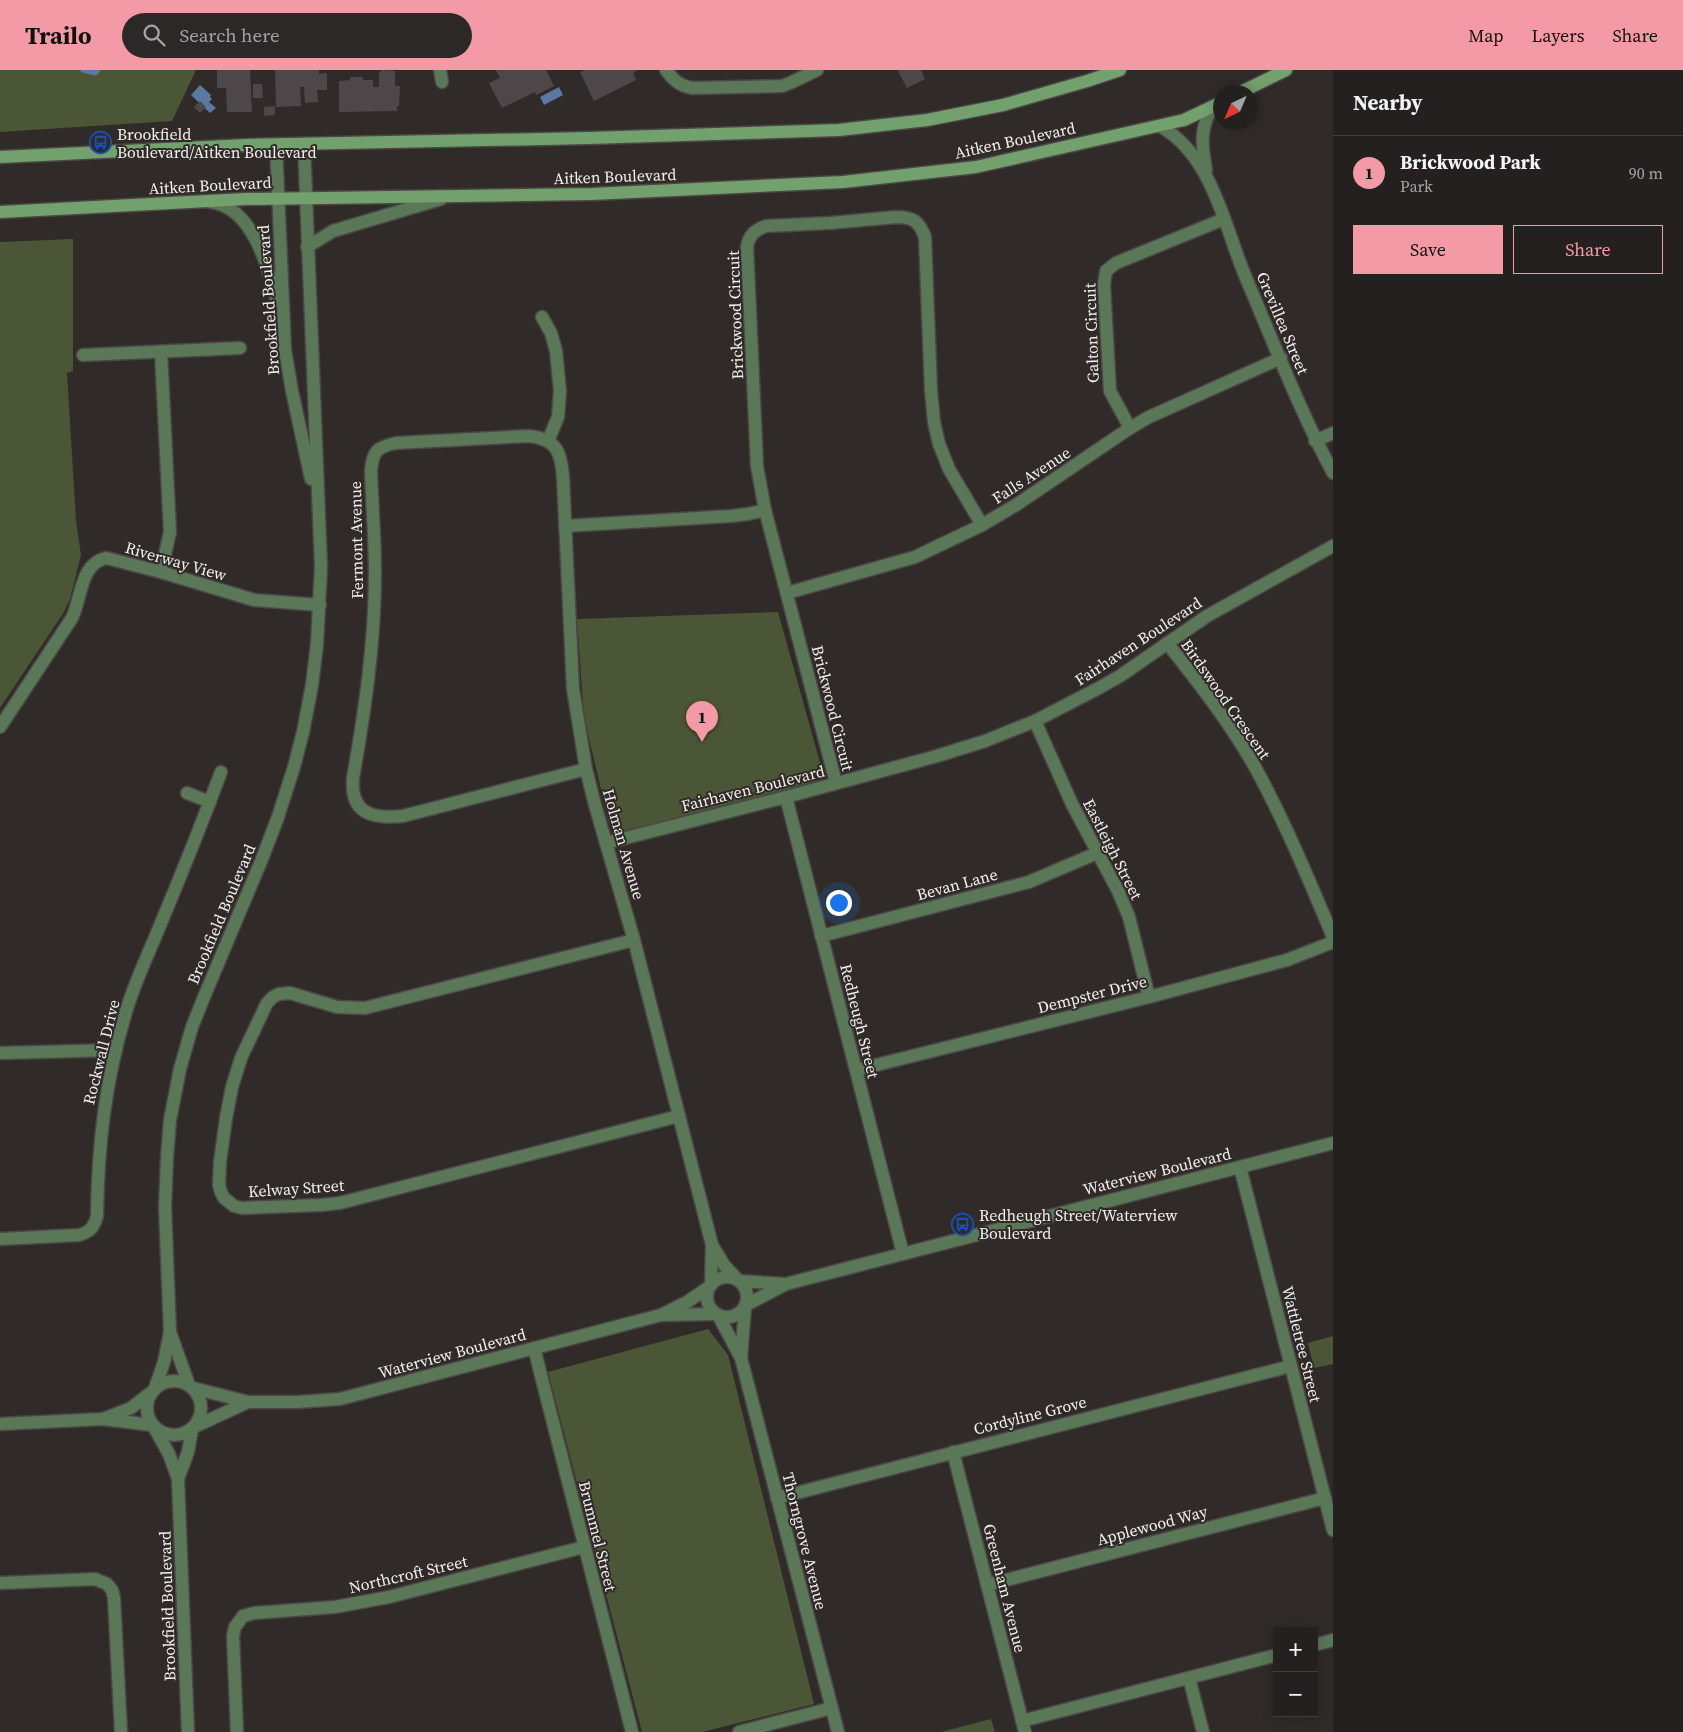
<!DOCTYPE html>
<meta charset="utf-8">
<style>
:root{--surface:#24201f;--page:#2c2828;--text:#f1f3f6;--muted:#a3a3a4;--line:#413e3d;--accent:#f49aa6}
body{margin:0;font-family:"Source Serif 4",serif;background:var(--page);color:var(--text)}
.controls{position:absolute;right:15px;bottom:15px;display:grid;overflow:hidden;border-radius:0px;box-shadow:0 2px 12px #0003}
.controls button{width:45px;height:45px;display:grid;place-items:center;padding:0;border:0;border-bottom:1px solid var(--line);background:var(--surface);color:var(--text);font:25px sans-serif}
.compass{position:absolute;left:1213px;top:15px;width:45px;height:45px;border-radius:50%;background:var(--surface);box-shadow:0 2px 12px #0003;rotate:224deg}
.you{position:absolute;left:838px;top:832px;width:18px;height:18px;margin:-12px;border:4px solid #fff;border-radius:50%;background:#1a73e8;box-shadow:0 0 0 8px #1a73e833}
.badge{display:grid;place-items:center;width:32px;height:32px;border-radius:50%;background:var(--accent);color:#111;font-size:16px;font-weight:700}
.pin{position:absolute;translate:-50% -41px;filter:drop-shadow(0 1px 2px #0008)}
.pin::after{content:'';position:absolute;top:26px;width:18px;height:15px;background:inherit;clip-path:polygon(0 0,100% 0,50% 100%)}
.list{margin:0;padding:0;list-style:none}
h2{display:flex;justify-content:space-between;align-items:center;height:65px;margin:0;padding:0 20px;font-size:21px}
h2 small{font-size:16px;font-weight:400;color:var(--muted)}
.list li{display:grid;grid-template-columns:32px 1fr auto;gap:15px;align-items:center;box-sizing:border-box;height:75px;padding:0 20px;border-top:1px solid var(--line)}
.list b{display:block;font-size:19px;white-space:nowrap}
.list p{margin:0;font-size:16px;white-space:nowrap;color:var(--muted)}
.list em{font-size:16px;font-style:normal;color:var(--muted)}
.actions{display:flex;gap:10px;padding:15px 20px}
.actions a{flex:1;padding:11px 0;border:1px solid var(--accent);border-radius:0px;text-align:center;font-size:18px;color:var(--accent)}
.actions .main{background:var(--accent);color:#111}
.icon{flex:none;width:28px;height:28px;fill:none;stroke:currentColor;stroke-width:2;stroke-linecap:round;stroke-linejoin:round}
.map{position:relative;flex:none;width:1333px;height:1662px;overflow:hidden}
header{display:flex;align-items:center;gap:30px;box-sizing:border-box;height:70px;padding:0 25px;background:var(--accent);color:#111}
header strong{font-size:24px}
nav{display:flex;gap:28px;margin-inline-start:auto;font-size:18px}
.search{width:350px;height:45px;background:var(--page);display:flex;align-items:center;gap:12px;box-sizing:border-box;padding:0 18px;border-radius:28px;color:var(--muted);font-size:19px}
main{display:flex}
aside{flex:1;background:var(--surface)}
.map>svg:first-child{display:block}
.green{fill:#4b5636}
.water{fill:#5b78a0}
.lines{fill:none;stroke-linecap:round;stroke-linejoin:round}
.stream{stroke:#5b78a0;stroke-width:5}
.building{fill:#4d474a}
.minor-casing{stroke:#4b4745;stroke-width:15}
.tertiary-casing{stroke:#4b4745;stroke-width:15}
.secondary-casing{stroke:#4b4745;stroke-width:15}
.minor{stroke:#5a7757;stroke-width:12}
.tertiary{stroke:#5a7757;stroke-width:12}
.secondary{stroke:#73a16e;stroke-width:12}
.labels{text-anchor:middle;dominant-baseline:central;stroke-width:4;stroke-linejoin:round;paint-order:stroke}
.poi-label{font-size:16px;fill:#f3f0ee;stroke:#302b29;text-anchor:start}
.street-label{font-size:16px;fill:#f3f0ee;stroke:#302b29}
</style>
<header>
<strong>Trailo</strong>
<div class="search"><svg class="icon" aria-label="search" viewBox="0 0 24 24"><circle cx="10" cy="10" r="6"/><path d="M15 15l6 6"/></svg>Search here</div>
<nav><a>Map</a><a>Layers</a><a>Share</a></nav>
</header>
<main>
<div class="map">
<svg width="1333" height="1662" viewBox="0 0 1333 1662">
<rect width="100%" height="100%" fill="#302b29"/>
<g class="green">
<polygon points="0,0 196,0 172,51 0,62"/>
<polygon points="73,169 73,301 67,303 76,451 81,485 70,529 64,542 0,638 0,172"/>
<polygon points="778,542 821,696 816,713 625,762 609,753 584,647 577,549"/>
<polygon points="708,1259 728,1285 814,1634 702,1662 642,1662 548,1302"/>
<polygon points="1333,1266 1333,1294 1314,1298 1308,1273"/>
<polygon points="991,1649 995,1662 941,1662"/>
</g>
<g class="water">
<polygon points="200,15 211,25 210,27 212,29 209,32 216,38 210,43 191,25"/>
<polygon points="559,17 563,25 544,35 540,27"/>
</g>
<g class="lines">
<polyline class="stream" points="83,0 95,3 98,0"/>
</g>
<g class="building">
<polygon points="217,0 250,0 252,42 227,42 226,18 217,18"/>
<polygon points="275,0 319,0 319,4 327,3 327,20 317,20 318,32 305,33 304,17 300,17 301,36 276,37"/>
<polygon points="381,0 395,1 395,16 400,16 399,36 397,36 397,41 339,42 339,11 350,10 350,7 363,7 363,10 373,10 373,17 379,17 379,2 381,2"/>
<polygon points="496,0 546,0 554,16 536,25 535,22 502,38 489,13 500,8"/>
<polygon points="585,0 635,0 636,2 633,3 636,10 594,31 580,2"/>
<polygon points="900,0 921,0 925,9 907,18 898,1"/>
<polygon points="253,14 262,14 263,28 253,28"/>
<polygon points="200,31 206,37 200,43 194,37"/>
<polygon points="275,36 275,45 264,46 264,37"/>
</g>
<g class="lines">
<defs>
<g id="minor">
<polyline points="440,0 442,12"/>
<path d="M 666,0 C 673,10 680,16 692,18 L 782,16 L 790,13 L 817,0"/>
<polyline points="542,247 551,263 556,281 560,321 558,347 548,371"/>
<polyline points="161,282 170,462 161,502"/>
<polyline points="83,285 240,278"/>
<polyline points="1130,358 1110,321 1104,215 1106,201 1116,193 1224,149"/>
<polyline points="1315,371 1333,363"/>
<polyline points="565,456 731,446 748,444 765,440"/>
<polyline points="787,523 915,487 982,455 1016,435 1130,358 1149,347 1281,288"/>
<path d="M 1167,573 C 1199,613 1230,653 1255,697 C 1285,752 1309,810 1333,867"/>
<polyline points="1035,651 1072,734 1118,821 1129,847 1149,927"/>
<path d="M 0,657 L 72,548 C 82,527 80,494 106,488 L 161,502 L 254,530 L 320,535"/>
<path d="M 586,699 L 403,746 C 372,749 350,744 353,708 C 365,640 375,572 375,503 C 375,469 372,434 371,400 C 373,381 377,377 396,373 L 529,366 C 556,369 561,381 563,407 L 573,619 L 586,699 L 595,735 L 634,870 L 712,1175 L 711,1215"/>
<path d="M 836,713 L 765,440 L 757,396 L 747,177 C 749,165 755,160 766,156 L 830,153 L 896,147 C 913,147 919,151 925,167 L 931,321 L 934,352 L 939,374 L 949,399 L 982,455"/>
<polyline points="187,723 210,732"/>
<polyline points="786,727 903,1184"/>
<polyline points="606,773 786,727 937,686 985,671 1035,651 1097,619 1120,606 1207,546 1333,476"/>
<polyline points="821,866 1029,812 1097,783"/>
<polyline points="634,870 365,938 337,937 290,923 279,924 273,927 267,933 241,988 232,1017 226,1048 220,1092 219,1115 221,1122 224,1128 234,1136 242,1138 321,1135 340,1133 679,1046"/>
<polyline points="0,983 116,980"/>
<polyline points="856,1000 1149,927 1287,890 1333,872"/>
<polyline points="1240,1097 1333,1460"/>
<path d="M 0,1169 L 79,1165 C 90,1162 94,1157 97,1146 C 98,1075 105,1013 125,945 C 134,913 149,883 161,853 C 182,803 202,753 221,702"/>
<polyline points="712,1175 724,1195 737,1209"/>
<polyline points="718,1245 741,1288 838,1662"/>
<polyline points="534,1278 632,1662"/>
<polyline points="741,1288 745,1238"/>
<polyline points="103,1349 131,1338 153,1321"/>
<polyline points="0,1354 103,1349 152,1355"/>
<polyline points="953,1382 1025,1662"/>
<polyline points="777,1428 1291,1296"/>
<polyline points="0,1513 95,1509 107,1514 112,1520 114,1528 121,1662"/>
<polyline points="987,1515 1325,1428"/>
<polyline points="1314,1575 1333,1570"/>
<polyline points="1189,1608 1203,1662"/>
<polyline points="1022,1651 1277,1585"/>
<polyline points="237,1662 233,1566 235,1557 243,1546 254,1543 335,1537 389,1527 584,1477"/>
<polyline points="739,1662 832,1638"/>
</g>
<g id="tertiary">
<path d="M 1160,56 C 1213,86 1224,156 1246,208 C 1274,274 1300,341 1333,403"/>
<polyline points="276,75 285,280 292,321 311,409"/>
<path d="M 1206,100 C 1202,77 1199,57 1213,37"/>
<path d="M 210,132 C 252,136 268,196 277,231"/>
<polyline points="307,177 333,161 441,129"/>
<circle cx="727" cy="1227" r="20"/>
<polyline points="740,1211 785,1214"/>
<polyline points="746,1235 786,1214 1333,1073"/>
<polyline points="663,1245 715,1244"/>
<polyline points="170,1262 189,1315"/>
<circle cx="174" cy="1338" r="27"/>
<polyline points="155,1318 164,1292 170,1262 165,1137 167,1088 170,1050 180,999 192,957 204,927 262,789 278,747 294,697 303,662 312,615 317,574 321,497 304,74"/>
<polyline points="193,1318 248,1332 297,1332 340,1329 661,1245 687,1232 709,1217"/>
<polyline points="154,1357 169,1384 178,1409 188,1662"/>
<polyline points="194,1357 248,1332"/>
<polyline points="178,1409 188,1382 192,1359"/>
</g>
<g id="secondary">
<polyline points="1241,22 1286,0"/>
<polyline points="0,87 247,75 589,68 839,60 927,50 1003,35 1087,11 1120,0"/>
<polyline points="0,142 246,129 591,124 843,112 976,97 1184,50 1220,33"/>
</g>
</defs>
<use href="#minor" class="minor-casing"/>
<use href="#tertiary" class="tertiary-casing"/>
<use href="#secondary" class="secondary-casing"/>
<use href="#minor" class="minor"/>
<use href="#tertiary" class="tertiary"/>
<use href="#secondary" class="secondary"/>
</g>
<defs>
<symbol id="bus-ring" viewBox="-11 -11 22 22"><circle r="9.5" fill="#302b29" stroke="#1a4fb4" stroke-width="1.5"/><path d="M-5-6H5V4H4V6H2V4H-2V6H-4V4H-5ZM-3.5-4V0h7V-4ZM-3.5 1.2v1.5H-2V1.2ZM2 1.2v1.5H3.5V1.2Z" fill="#1a4fb4"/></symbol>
</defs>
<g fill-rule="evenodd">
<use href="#bus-ring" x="88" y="60" width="25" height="25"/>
<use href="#bus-ring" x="950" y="1142" width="25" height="25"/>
</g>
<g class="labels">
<g class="poi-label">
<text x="117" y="64">Brookfield<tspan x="117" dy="18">Boulevard/Aitken Boulevard</tspan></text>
<text x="979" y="1145">Redheugh Street/Waterview<tspan x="979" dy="18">Boulevard</tspan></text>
</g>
<g class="street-label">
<text transform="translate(1015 70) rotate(-12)">Aitken Boulevard</text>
<text transform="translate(615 106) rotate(-2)">Aitken Boulevard</text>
<text transform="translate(210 115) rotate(-3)">Aitken Boulevard</text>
<text transform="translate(268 230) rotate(-94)">Brookfield Boulevard</text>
<text transform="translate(735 245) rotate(-92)">Brickwood Circuit</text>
<text transform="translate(1283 253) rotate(67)">Grevillea Street</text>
<text transform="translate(1091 263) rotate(-92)">Galton Circuit</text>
<text transform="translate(1031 405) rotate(-33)">Falls Avenue</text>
<text transform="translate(356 470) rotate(-91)">Fermont Avenue</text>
<text transform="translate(176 491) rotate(16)">Riverway View</text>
<text transform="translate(1138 571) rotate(-33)">Fairhaven Boulevard</text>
<text transform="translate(1226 629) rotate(55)">Birdswood Crescent</text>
<text transform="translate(833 638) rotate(76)">Brickwood Circuit</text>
<text transform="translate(753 718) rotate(-14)">Fairhaven Boulevard</text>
<text transform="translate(624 774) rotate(74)">Holman Avenue</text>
<text transform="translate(1113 779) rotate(63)">Eastleigh Street</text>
<text transform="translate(957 814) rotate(-15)">Bevan Lane</text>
<text transform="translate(221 844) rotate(-67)">Brookfield Boulevard</text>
<text transform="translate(1092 924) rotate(-14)">Dempster Drive</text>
<text transform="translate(860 951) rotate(76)">Redheugh Street</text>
<text transform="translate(101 982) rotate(-76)">Rockwall Drive</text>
<text transform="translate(1157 1101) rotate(-14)">Waterview Boulevard</text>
<text transform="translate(296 1118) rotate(-4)">Kelway Street</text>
<text transform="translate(1302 1274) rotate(76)">Wattletree Street</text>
<text transform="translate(452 1283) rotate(-15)">Waterview Boulevard</text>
<text transform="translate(1030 1345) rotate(-14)">Cordyline Grove</text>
<text transform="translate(1152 1455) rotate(-15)">Applewood Way</text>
<text transform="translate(598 1466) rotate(76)">Brummel Street</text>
<text transform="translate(805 1471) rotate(76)">Thorngrove Avenue</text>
<text transform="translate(408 1504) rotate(-13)">Northcroft Street</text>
<text transform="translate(1005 1518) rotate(76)">Greenham Avenue</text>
<text transform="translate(167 1536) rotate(-92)">Brookfield Boulevard</text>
</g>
</g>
</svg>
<div class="controls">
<button>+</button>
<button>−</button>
</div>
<svg class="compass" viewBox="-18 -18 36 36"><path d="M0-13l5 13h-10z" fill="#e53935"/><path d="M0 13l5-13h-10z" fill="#a3a3a4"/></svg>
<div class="you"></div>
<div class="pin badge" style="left:702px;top:672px">1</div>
</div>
<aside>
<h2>Nearby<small></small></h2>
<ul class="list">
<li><span class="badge">1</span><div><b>Brickwood Park</b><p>Park</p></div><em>90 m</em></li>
</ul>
<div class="actions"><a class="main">Save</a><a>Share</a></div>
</aside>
</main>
